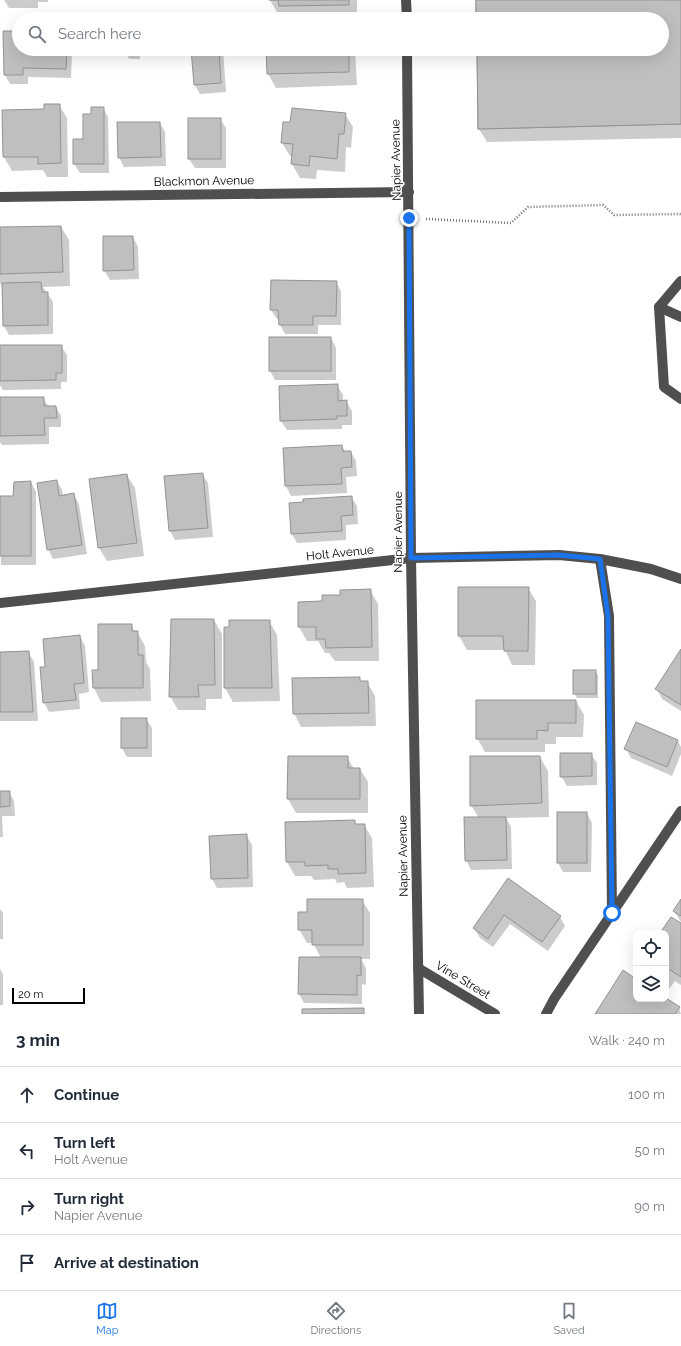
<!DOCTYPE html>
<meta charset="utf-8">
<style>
:root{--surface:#fff;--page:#f6f6f7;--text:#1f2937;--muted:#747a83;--line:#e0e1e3;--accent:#1a73e8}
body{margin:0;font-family:Raleway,sans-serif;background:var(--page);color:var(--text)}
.controls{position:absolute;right:12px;bottom:12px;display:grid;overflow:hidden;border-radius:8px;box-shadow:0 4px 16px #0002}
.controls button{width:36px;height:36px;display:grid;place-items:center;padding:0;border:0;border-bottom:1px solid var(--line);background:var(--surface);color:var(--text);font:20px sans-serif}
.scale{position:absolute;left:12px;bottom:10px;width:73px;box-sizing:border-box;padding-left:4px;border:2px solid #000;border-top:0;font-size:11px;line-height:14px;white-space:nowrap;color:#000;-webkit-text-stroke:3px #fff;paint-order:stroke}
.stop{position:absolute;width:12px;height:12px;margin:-9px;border:3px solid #1a73e8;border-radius:50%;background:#fff}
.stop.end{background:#1a73e8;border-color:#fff;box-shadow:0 1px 4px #0008}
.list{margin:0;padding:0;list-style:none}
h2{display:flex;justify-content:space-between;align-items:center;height:52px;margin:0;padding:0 16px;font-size:17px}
h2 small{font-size:13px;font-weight:400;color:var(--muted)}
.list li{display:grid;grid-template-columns:26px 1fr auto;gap:12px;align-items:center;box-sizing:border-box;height:56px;padding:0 16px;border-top:1px solid var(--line)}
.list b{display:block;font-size:15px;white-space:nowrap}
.list p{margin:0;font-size:13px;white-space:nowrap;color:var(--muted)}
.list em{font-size:13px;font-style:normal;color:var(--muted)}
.icon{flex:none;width:22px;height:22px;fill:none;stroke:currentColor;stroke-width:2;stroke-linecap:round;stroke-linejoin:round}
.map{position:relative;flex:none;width:681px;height:1014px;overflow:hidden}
.search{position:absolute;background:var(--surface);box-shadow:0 4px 16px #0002;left:12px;right:12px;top:12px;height:44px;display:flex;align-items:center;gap:10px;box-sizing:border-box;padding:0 14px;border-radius:22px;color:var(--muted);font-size:15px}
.sheet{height:276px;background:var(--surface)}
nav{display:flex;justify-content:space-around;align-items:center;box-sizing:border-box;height:56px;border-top:1px solid var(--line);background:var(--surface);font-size:11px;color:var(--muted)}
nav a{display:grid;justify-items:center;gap:2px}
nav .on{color:var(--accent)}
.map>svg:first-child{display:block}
.shadow{fill:#0003}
.building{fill:#bfbfbf;stroke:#939393}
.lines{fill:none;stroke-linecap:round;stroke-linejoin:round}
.path{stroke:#717171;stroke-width:2.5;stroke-dasharray:1 2;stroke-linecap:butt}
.minor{stroke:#4f4f4f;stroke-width:10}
.route{stroke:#1a73e8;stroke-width:5}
.labels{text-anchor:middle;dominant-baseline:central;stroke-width:3;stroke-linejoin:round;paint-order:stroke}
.street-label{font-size:12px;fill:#000;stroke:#fff}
</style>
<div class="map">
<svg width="681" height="1014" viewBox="0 0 681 1014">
<rect width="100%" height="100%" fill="#fff"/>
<g class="shadow">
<polygon points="4,0 48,0 48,2 38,2 38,8 9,8"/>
<polygon points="270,0 357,0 357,18 287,19 284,14 278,14"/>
<polygon points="477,0 681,0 681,138 487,142 479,129 478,49 662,49 662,19 477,19"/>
<polygon points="19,32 19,49 69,49 72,53 71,78 28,77 28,84 10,84 5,75"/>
<polygon points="124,49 164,49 164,53 140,53 140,59 129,59"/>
<polygon points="192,49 223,49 226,92 200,94 195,85"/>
<polygon points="267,49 355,49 357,85 276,88 268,74"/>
<polygon points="59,105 67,118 68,177 47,177 43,170 12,171 4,157 3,111 45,110"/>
<polygon points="103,108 108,117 109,173 80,173 74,164 74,140 84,140 92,115"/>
<polygon points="345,114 353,127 351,148 346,147 345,172 317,170 316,179 300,178 292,164 293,157 290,156 282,143 291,123"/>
<polygon points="220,119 226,128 226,168 195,168 189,159"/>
<polygon points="160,123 165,132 166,166 124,167 119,157"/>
<polygon points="61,227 69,240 70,286 43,287 53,302 53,334 9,335 4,326 3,288 0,283 0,228"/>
<polygon points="133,237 138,247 139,279 110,280 104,270"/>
<polygon points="272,281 336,282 341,291 341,325 318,325 318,334 285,334 280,325 280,319 277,319 271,310"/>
<polygon points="331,338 336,348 336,380 275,380 270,371"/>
<polygon points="0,346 61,346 67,355 67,382 61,382 61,389 3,390 0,385"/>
<polygon points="337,385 343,395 343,402 346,401 352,411 352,425 342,425 342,429 287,430 281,421"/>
<polygon points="0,398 43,398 49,407 56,407 61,416 61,427 49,427 49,444 2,445 0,442"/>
<polygon points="342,446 345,452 351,452 356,461 357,476 346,477 347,493 291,496 286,486 284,449"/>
<polygon points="202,474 208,483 213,537 175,540 170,531 165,477"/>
<polygon points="127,475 135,488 144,556 107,561 99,548"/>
<polygon points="57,481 62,490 63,496 74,495 79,504 87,554 53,559 48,549"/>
<polygon points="31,482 36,492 36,565 1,565 0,497 14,497"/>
<polygon points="351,497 357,506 358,524 346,525 346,540 297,543 292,534"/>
<polygon points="459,588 528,588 536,601 535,665 512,665 505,650 467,650 459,636"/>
<polygon points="370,590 378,604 379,661 335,661 329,653 325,653 318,641 307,641 299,627 341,596"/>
<polygon points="214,620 222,634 222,699 206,699 206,710 178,710 170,696"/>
<polygon points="269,621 277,635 280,701 233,702 225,688"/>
<polygon points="131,625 135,632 137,632 145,646 146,662 150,669 151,701 101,702 94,688 93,671 99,671"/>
<polygon points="80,636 85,646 89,692 79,694 80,709 49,712 44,702 47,668"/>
<polygon points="681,650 681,711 662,699 657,689"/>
<polygon points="28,652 34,662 38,721 0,721 0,653"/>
<polygon points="595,671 598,675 598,698 577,698 574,693"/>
<polygon points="359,678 361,682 367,682 375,696 376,726 301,727 294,713"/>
<polygon points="576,701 584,715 583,737 556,737 556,744 545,744 545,752 485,752 477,738"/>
<polygon points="146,719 152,728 152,757 127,757 122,748"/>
<polygon points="677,740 681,747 681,754 672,776 631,758 626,749"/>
<polygon points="591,754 597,763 597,785 567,786 561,776"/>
<polygon points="347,757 354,769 360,769 368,782 368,813 296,813 288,799"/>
<polygon points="540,757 548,771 549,817 506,818 511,827 512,869 471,870 466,860 479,818 471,805"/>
<polygon points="0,792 9,792 14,801 15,816 2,816 3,837 0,837"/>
<polygon points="587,813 592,823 591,872 563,872 558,863"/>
<polygon points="354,821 357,825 364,825 372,838 374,887 347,888 344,882 337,883 335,879 314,880 311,876 295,876 287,862 286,823"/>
<polygon points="246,835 252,845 253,887 217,888 212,879"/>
<polygon points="509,880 560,917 565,926 548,951 510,924 493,947 480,938 474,928"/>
<polygon points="362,900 370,913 370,959 361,959 366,968 366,985 362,984 362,1004 304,1003 299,994 321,958 313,943 307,943 299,929 308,913"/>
<polygon points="681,901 681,922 674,911"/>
<polygon points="0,909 3,913 3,939 0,939"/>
<polygon points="681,924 681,985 675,981 669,989 666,987 666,933 662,933"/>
<polygon points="0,969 3,974 3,1005 0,1005"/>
<polygon points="636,980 636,999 679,1008 681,1014 596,1014"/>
</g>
<g class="building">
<polygon points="269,0 349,0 349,5 279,6 278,0"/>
<polygon points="476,0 554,0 554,7 578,7 587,0 681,0 681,124 478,129 477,49 662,49 662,19 476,19"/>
<polygon points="476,0 681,0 681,124 478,129 477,49 662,49 662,19 476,19"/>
<polygon points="3,31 19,31 19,49 67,49 66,69 23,68 23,75 4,75"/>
<polygon points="191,49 219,49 221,83 194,85"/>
<polygon points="266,49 349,49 349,72 267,74"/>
<polygon points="44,104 60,104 61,163 38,164 38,157 3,157 2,110 44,109"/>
<polygon points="91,107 104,107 104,164 73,164 73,139 83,139 83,114 91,114"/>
<polygon points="292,108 346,113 344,134 339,134 337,159 310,156 309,166 291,164 293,144 281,143 283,122 290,122"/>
<rect x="188" y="118" width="33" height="41"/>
<polygon points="117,122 160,122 161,157 118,158"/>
<polygon points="61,226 63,272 0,274 0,227"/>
<polygon points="103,236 133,236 134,270 103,271"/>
<polygon points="271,280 337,281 336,316 313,316 313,325 279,325 278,310 270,310"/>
<polygon points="41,282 42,292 48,292 48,325 3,326 2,283"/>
<rect x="269" y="337" width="62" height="34"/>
<polygon points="0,345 62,345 62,373 56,373 56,380 0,381"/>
<polygon points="338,384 338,401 347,400 347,416 337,416 337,419 280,421 279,386"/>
<polygon points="0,397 44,397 44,406 56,406 57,418 44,418 45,435 0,436"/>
<polygon points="342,445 343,451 351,451 352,467 341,468 342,484 285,486 283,448"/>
<polygon points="203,473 208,528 169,531 164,476"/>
<polygon points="127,474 137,543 98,548 89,479"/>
<polygon points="57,480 59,496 74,493 82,545 47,550 37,483"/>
<polygon points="31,481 31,556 0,556 0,496 13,496 14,482"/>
<polygon points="352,496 353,515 341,516 342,531 291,534 289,503 303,502 303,499"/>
<polygon points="458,587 529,587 528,651 504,651 503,636 458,636"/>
<polygon points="371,589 372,647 326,648 325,639 316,639 316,627 298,627 298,602 322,601 322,595 340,595 340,590"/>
<polygon points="171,619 214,619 215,685 198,685 199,697 169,697"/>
<polygon points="229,620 270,620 272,688 224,688 224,627 229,627"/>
<polygon points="98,624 132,624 132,631 138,631 138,655 143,655 143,688 93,688 92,670 98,670"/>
<polygon points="80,635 84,683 74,684 76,700 43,703 40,667 45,667 43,639"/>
<polygon points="681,649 681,705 655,689"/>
<polygon points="29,651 33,712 0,712 0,652"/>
<rect x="573" y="670" width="23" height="24"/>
<polygon points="360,677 360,681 368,681 369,713 293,714 292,678"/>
<polygon points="476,700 576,700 576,723 548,723 548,731 537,730 537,739 476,739"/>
<rect x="121" y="718" width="26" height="30"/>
<polygon points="636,722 678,740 667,767 624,749"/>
<polygon points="560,753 592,753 592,776 560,777"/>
<polygon points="288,756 348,756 348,768 360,768 360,799 287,799"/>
<polygon points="470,756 540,756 542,803 470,806"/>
<polygon points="0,791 10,791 10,806 0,807"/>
<rect x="557" y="812" width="30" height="51"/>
<polygon points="464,817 506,817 507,860 465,861"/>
<polygon points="355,820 355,824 365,824 366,873 338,874 338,869 328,869 328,865 305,866 305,862 286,862 285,822"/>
<polygon points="247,834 248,878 211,879 209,836"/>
<polygon points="508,878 561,916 542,942 504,915 488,939 473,928"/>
<polygon points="307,899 363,899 363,945 312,945 312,930 298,930 298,912 307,912"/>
<polygon points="681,899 681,916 673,911"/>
<polygon points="671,917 681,923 681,977 667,968 666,969 666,933 660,933"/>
<polygon points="299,957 361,957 361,976 357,975 357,995 298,994"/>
<polygon points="623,970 636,979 636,999 666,998 680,1007 675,1014 595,1014"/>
<polygon points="364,1008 364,1014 302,1014 302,1009"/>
</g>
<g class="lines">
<polyline class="path" points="426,219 511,223 528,207 603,205 614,215 681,214"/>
<g class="minor">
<polyline points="406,0 407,19"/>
<polyline points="407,49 411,558 419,1014"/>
<polyline points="0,197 409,192"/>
<polyline points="681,281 659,307 664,387 681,399"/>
<polyline points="659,307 681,317"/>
<polyline points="600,559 609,616 612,913"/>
<polyline points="0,603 411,558 559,555 600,559 651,569 681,579"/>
<polyline points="418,968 495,1014"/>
<polyline points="546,1014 554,999 681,811"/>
</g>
</g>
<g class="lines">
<polyline class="route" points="409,218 411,558 559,555 600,559 608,616 612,913"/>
</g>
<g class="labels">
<g class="street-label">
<text transform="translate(396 160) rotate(-91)">Napier Avenue</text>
<text transform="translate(204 181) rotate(-1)">Blackmon Avenue</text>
<text transform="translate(398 532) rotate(-90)">Napier Avenue</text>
<text transform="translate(340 553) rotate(-6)">Holt Avenue</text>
<text transform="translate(403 856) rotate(-91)">Napier Avenue</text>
<text transform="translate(463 980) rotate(31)">Vine Street</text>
</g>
</g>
</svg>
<div class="controls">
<button><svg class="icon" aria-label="locate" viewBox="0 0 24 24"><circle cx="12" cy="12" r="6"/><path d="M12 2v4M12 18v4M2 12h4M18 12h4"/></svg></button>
<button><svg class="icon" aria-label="layers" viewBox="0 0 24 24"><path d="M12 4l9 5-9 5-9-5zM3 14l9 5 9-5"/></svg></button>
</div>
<div class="scale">20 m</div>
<div class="stop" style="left:612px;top:913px"></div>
<div class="stop end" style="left:409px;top:218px"></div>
<div class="search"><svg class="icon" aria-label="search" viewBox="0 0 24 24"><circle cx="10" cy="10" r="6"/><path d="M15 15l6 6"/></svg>Search here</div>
</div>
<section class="sheet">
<h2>3 min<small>Walk · 240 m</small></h2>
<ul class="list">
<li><svg class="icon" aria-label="ahead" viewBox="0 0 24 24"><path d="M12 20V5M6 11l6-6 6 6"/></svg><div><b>Continue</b></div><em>100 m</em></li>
<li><svg class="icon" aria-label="left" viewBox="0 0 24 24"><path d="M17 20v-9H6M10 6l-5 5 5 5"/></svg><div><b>Turn left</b><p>Holt Avenue</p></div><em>50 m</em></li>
<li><svg class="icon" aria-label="right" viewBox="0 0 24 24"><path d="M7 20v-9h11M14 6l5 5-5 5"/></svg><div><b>Turn right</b><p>Napier Avenue</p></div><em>90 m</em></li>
<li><svg class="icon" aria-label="arrive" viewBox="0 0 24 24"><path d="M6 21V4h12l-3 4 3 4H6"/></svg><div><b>Arrive at destination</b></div></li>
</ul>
</section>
<nav>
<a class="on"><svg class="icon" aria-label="map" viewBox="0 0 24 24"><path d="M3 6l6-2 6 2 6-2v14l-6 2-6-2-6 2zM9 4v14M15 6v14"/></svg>Map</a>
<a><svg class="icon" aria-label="directions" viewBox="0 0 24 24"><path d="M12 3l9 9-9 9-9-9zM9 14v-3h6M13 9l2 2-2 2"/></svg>Directions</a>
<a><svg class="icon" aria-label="saved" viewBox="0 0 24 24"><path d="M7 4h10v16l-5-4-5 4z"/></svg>Saved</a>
</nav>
